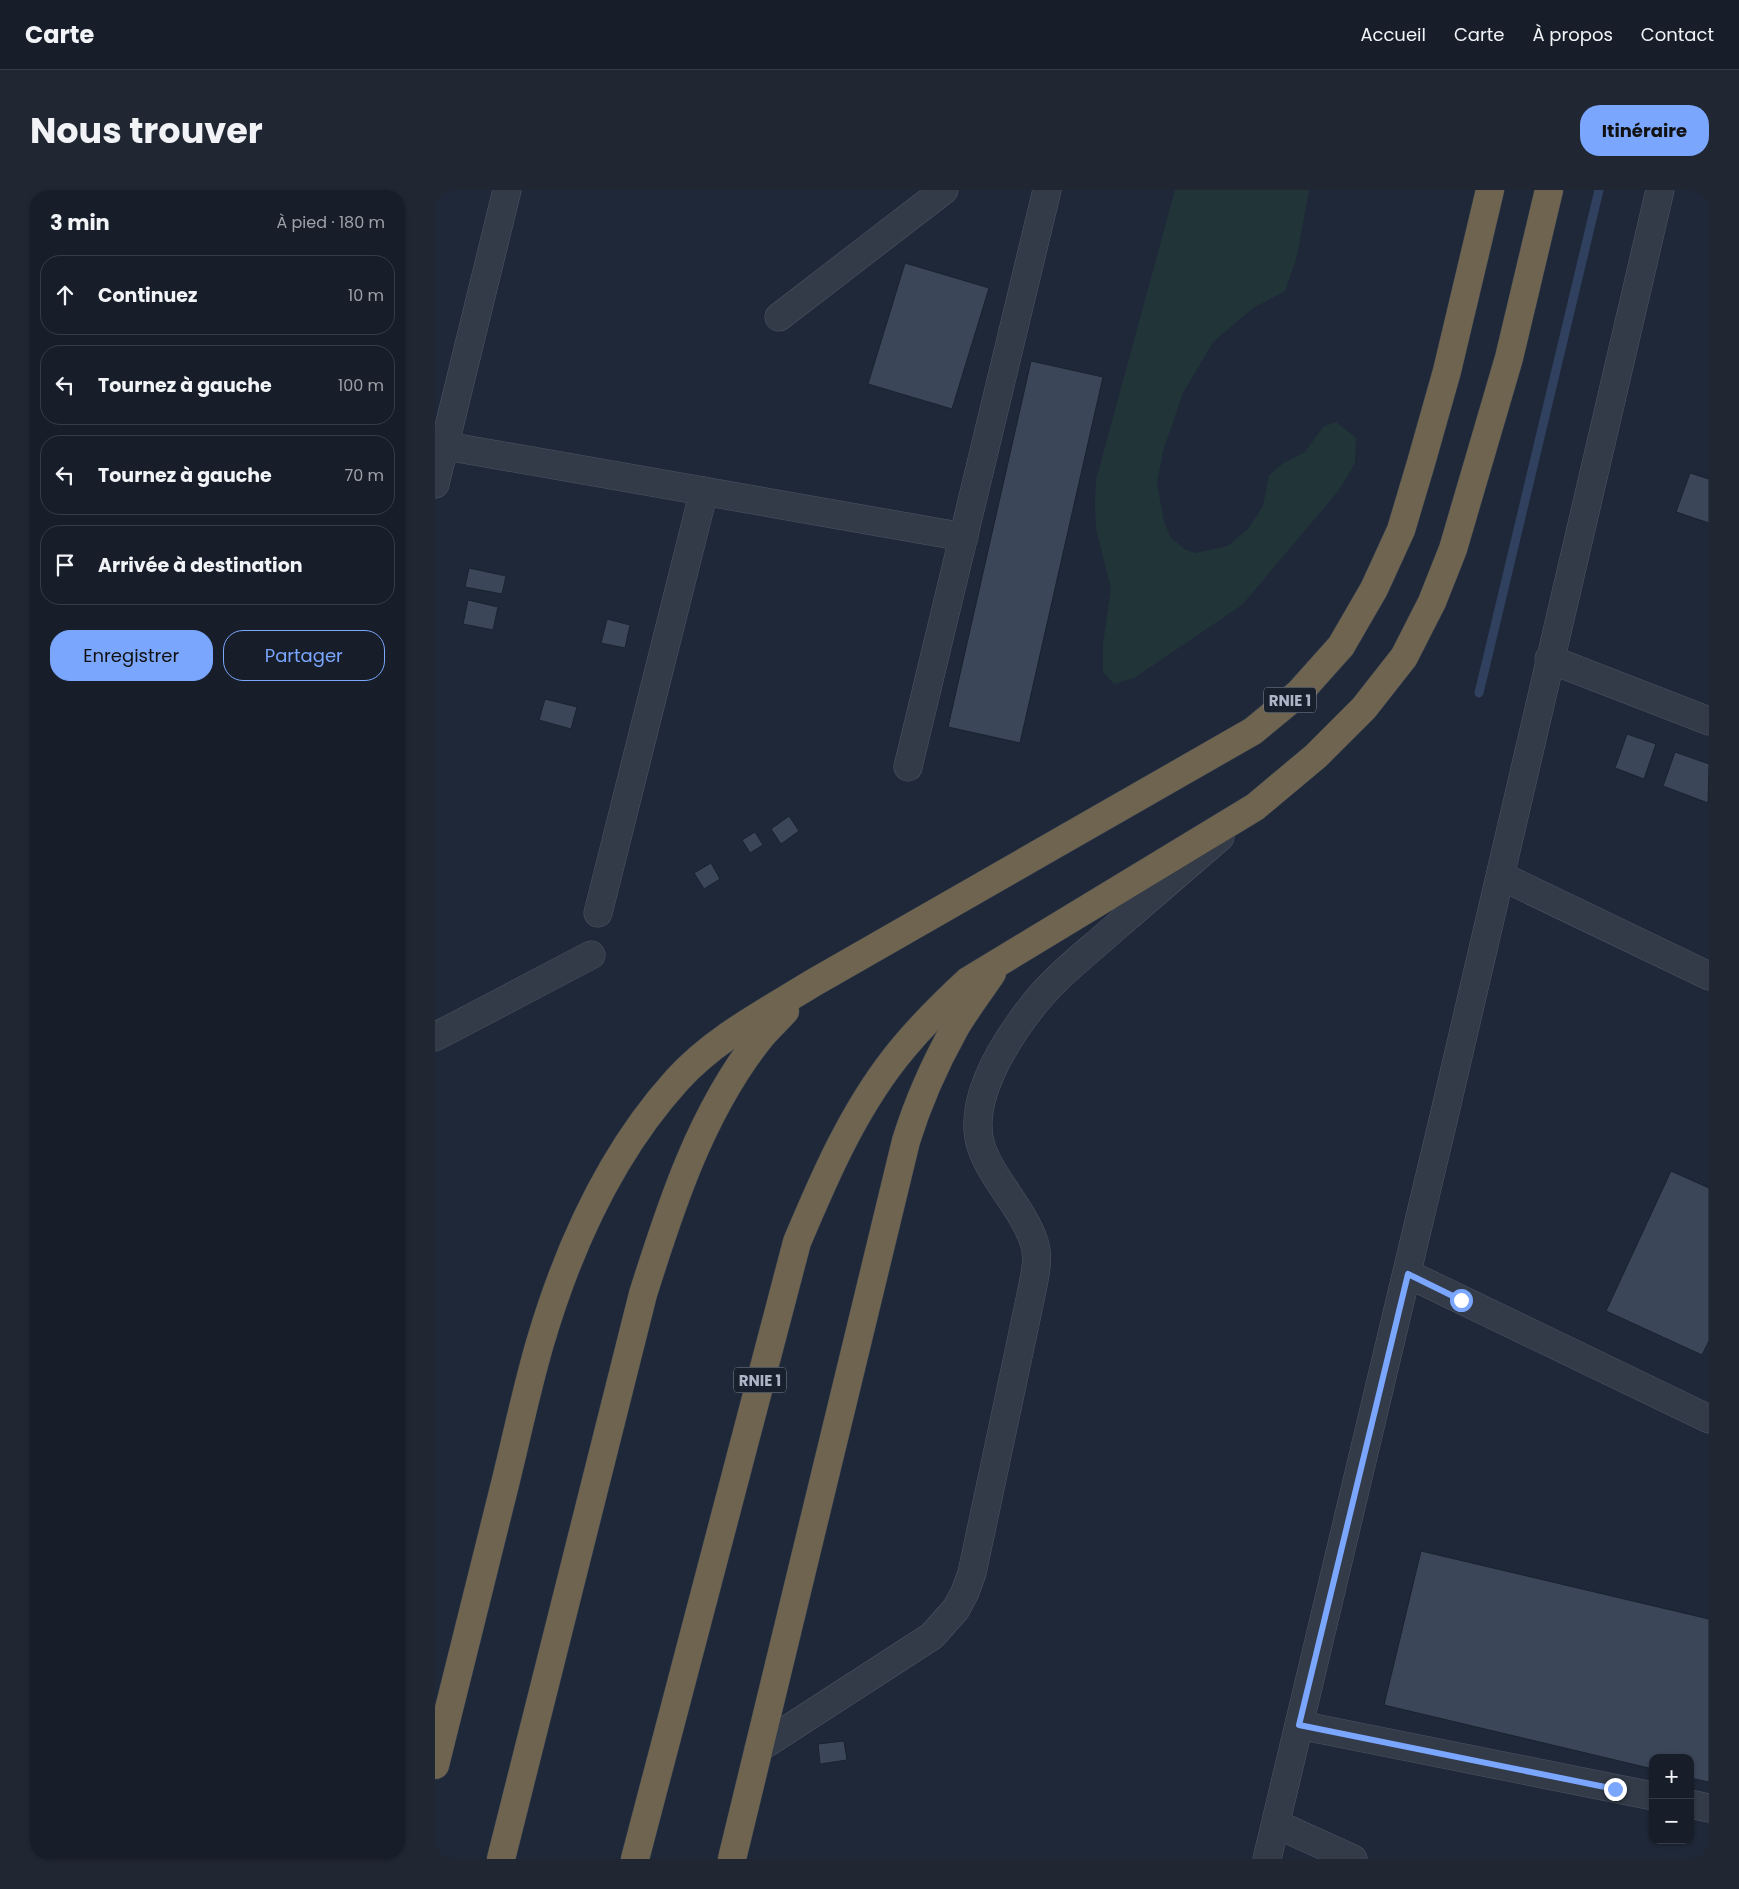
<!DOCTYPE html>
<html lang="fr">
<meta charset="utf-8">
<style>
:root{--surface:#171e2a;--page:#202732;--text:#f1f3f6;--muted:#9ea2a8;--line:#363c47;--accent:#7ba6fd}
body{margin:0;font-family:Poppins,sans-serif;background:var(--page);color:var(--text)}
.controls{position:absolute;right:15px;bottom:15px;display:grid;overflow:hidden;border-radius:10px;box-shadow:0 1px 4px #0004}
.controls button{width:45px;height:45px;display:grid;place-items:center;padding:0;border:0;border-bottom:1px solid var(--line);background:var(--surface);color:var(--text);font:25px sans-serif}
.stop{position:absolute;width:15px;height:15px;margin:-11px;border:4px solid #7ba6fd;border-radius:50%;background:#fff}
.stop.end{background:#7ba6fd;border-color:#fff;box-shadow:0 1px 5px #0008}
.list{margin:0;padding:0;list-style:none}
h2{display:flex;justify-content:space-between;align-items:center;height:65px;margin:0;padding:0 20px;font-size:21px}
h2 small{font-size:16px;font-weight:400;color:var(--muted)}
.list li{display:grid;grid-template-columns:32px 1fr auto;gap:15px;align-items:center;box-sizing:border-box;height:80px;margin:0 10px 10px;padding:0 10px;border:1px solid var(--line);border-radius:20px}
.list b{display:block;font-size:19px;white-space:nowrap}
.list em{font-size:16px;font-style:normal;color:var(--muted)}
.actions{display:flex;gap:10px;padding:15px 20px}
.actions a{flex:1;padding:11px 0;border:1px solid var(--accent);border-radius:20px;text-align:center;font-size:18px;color:var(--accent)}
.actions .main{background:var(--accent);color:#111}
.icon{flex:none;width:28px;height:28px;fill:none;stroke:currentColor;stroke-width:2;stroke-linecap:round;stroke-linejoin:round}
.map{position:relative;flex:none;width:1274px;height:1669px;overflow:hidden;border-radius:20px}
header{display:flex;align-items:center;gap:30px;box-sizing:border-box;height:70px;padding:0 25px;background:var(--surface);border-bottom:1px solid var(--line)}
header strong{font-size:24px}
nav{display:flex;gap:28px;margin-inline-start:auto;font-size:18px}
.intro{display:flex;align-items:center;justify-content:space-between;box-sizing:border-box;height:120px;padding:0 30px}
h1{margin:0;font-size:35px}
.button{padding:12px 22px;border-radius:20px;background:var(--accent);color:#111;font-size:18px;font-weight:700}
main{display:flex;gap:30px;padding:0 30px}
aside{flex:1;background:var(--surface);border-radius:20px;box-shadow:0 1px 4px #0004}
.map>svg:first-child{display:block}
.green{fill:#213539}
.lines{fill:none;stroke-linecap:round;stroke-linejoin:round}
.stream{stroke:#30415f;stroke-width:9}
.building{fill:#3b4659;stroke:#1a222f}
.minor-casing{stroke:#4d5564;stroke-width:29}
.highway-casing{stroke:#3d4553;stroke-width:29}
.minor{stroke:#333b49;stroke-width:28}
.highway{stroke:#6f644f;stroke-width:28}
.route{stroke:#7ba6fd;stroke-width:6}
.labels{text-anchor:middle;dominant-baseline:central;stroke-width:4.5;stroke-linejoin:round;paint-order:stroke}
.shield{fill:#18202d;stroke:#808898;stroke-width:1}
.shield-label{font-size:15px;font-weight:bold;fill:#adb5c6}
</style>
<header>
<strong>Carte</strong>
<nav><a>Accueil</a><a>Carte</a><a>À propos</a><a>Contact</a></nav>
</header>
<div class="intro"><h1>Nous trouver</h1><a class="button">Itinéraire</a></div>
<main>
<aside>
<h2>3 min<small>À pied · 180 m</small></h2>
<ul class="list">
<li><svg class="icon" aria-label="ahead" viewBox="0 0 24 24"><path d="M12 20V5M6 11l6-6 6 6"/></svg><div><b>Continuez</b></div><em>10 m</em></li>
<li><svg class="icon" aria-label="left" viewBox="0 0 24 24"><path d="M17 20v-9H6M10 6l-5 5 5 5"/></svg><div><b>Tournez à gauche</b></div><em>100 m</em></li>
<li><svg class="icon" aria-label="left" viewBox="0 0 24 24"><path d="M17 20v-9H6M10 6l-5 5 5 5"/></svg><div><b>Tournez à gauche</b></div><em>70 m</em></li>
<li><svg class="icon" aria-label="arrive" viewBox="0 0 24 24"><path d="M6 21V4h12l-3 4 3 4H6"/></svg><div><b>Arrivée à destination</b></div></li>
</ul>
<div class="actions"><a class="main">Enregistrer</a><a>Partager</a></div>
</aside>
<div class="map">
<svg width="1274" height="1669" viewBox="0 0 1274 1669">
<rect width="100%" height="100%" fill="#1f2838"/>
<polygon class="green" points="740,0 874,0 862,66 850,101 818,118 778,152 748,203 728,261 722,293 729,332 736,348 751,360 760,363 793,356 813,339 828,316 834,285 847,274 870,262 888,237 901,232 921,248 920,273 904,300 807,415 699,488 679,494 668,482 668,454 676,398 661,339 660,314 661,290"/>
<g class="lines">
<polyline class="stream" points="1044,503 1164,0"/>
</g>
<g class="building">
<polygon points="470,73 554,98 517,219 433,194"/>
<polygon points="596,171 668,187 585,553 513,537"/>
<polygon points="1255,283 1274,289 1274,333 1241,322"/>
<polygon points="34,378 71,386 67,404 30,397"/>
<polygon points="33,410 63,417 58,440 28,434"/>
<polygon points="172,429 195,435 190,458 166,453"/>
<polygon points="110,509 142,517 136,539 104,530"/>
<polygon points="1192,544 1221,554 1209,589 1180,578"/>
<polygon points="1240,562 1274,574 1273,613 1228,596"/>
<polygon points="354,626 364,641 346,654 336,639"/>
<polygon points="320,642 328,655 315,663 307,650"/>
<polygon points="276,673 285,689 269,699 259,683"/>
<polygon points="1236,981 1274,998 1274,1151 1267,1165 1171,1121"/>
<polygon points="986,1361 1274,1429 1274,1592 1255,1588 1255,1568 1218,1568 1218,1579 949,1515"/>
<polygon points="409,1551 412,1570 385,1574 383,1554"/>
</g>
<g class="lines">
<defs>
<g id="minor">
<polyline points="344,127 509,0"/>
<polyline points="0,254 529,347"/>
<polyline points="0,294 72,0"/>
<polyline points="1114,469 1274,531"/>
<polyline points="473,577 612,0"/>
<polyline points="1066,686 1274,786"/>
<polyline points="163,723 269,301"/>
<polyline points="0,847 156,765"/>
<polyline points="973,1084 1274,1229"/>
<polyline points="864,1535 1218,1606"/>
<path d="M 324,1558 L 497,1446 L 521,1419 L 530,1402 L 537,1383 L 596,1105 C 599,1088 605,1069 599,1052 C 589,1020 556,988 546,956 C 532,911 569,853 596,818 C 618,789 648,766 675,742 C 712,710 748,679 785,647"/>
<polyline points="1255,1614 1274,1618"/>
<polyline points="841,1634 918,1669"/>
<path d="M 832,1669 C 968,1114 1094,556 1225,0"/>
</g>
<g id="highway">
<path d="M 0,1575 C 23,1482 46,1390 69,1298 C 81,1250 91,1201 105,1153 C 133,1058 175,964 242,890 C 279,849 331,822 378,793 L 818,541 L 864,503 L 906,456 L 939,399 L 966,340 L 986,273 L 1012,181 L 1055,0"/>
<path d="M 66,1669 L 208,1104 C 236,1015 266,923 324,849 C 332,839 342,830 350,821"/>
<path d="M 200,1669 L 362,1052 C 389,988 417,923 460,868 C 482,840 507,815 533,791 L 820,617 L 881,566 L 929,518 L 969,467 L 997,412 L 1018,359 L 1074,168 L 1114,0"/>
<path d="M 297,1669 L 471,951 C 483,912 500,874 520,838 C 531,819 545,801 557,783"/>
</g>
</defs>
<use href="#minor" class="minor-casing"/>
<use href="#highway" class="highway-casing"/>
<use href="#minor" class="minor"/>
<use href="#highway" class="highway"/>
</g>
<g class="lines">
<polyline class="route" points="1026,1110 973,1084 864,1535 1180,1599"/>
</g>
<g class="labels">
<g class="shield">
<rect x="829" y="497.5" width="52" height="25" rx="4"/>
<rect x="299" y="1177.5" width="52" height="25" rx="4"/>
</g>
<g class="shield-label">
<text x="855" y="510">RNIE 1</text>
<text x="325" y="1190">RNIE 1</text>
</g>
</g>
</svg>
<div class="controls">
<button>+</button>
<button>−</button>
</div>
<div class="stop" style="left:1026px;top:1110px"></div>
<div class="stop end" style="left:1180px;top:1599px"></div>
</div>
</main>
